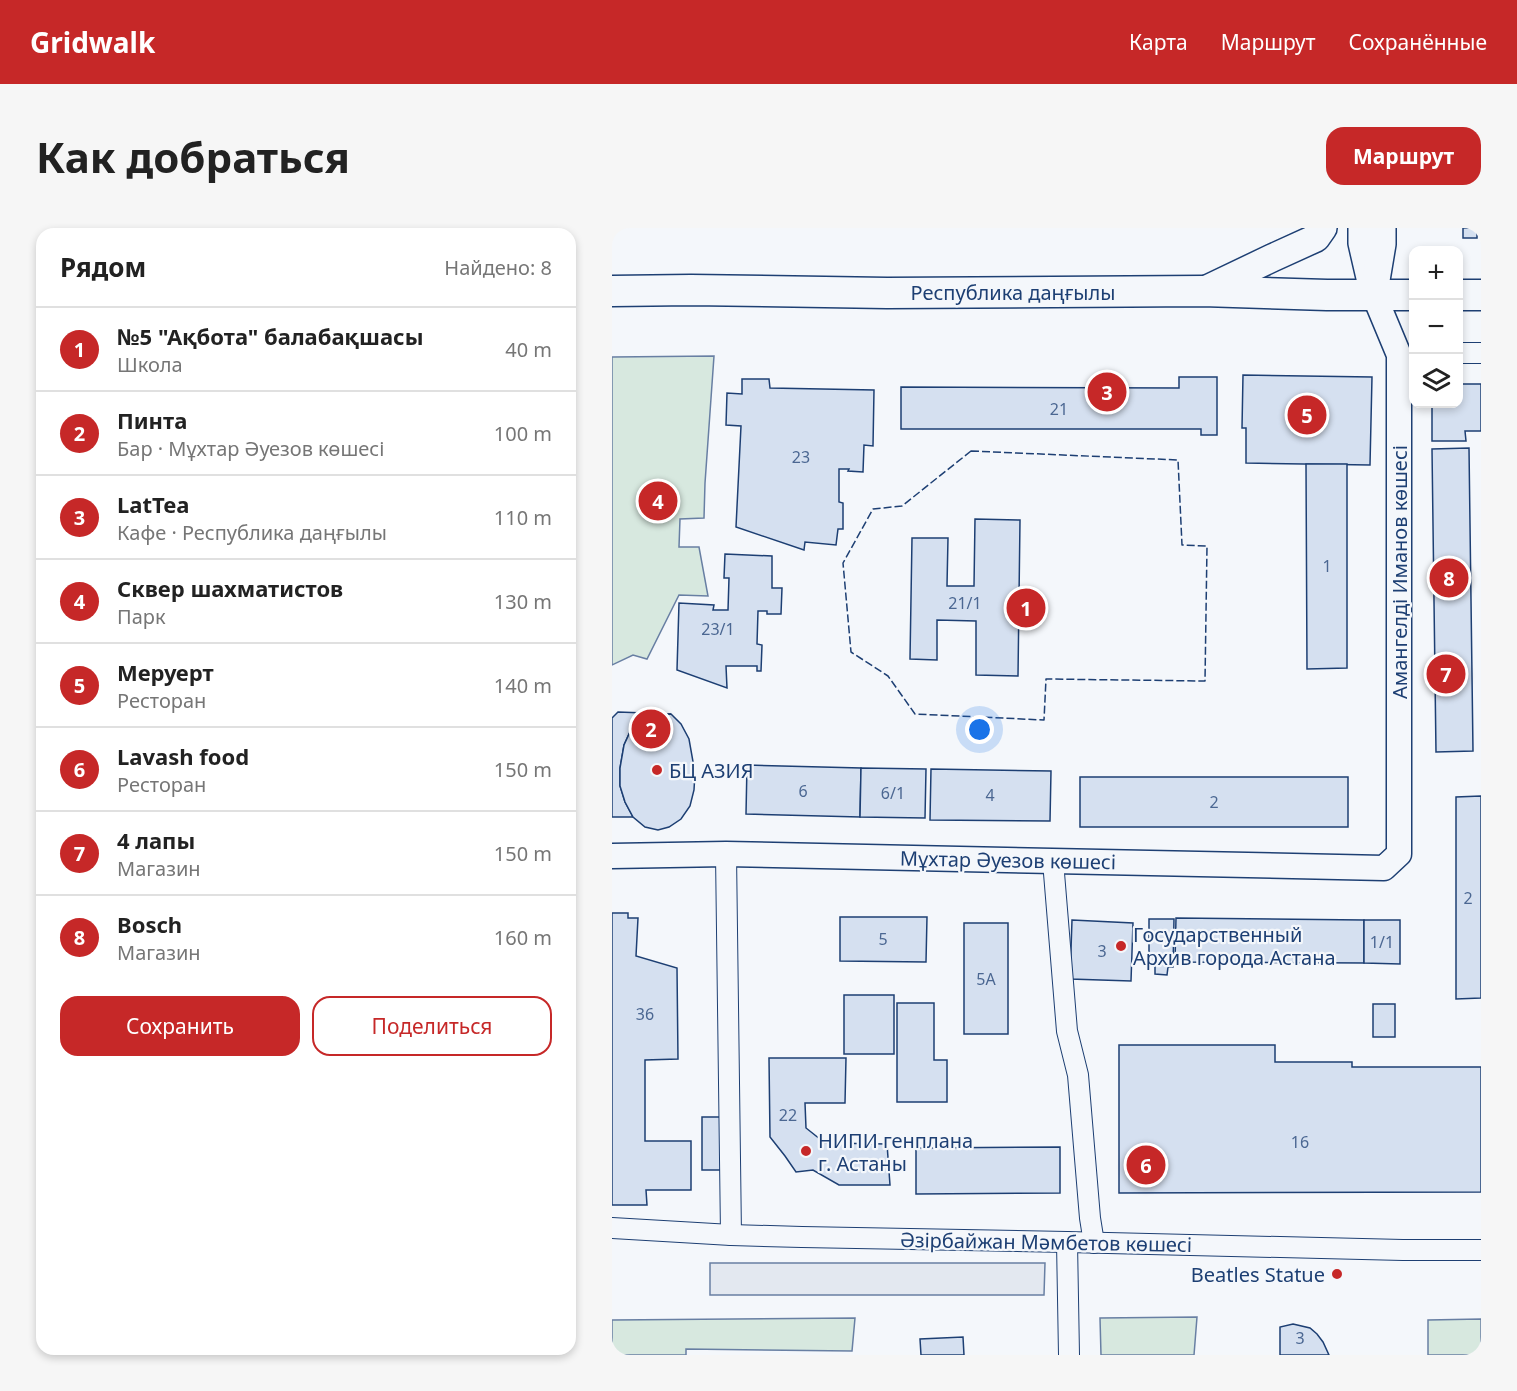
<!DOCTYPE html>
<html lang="ru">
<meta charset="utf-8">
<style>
:root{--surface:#fff;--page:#f6f6f6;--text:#222;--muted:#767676;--line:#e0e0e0;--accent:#c62828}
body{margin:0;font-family:"Noto Sans",sans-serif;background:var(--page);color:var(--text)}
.controls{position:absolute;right:18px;top:18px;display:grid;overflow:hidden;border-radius:12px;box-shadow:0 3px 9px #0003}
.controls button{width:54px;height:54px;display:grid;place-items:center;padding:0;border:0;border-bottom:2px solid var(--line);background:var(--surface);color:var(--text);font:30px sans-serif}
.you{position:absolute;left:368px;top:502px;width:21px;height:21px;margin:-15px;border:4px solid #fff;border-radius:50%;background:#1a73e8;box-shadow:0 0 0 9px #1a73e833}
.badge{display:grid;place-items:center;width:39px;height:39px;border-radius:50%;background:var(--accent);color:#fff;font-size:20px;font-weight:700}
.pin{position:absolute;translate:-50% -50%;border:3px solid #fff;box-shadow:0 2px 6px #0006}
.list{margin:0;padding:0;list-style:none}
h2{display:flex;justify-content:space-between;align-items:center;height:78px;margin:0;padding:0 24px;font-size:26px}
h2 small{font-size:20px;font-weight:400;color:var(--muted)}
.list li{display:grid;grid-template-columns:39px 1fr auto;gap:18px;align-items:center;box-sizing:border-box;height:84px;padding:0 24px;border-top:2px solid var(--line)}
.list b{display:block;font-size:22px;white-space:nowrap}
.list p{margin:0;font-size:20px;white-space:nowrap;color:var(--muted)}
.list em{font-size:20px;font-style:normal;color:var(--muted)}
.actions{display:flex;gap:12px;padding:18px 24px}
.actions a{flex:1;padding:14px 0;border:2px solid var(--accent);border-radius:18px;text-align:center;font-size:21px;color:var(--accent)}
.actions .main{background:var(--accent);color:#fff}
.icon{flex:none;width:33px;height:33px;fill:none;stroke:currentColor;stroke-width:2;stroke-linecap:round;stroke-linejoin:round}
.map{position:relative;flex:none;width:869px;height:1127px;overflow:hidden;border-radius:18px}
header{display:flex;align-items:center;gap:36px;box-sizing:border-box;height:84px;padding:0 30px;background:var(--accent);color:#fff}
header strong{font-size:28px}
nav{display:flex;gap:33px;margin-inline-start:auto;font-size:21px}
.intro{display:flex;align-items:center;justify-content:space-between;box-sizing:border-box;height:144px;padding:0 36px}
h1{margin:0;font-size:42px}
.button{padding:15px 27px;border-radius:18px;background:var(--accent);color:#fff;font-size:21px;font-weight:700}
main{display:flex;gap:36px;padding:0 36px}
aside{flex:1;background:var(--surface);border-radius:18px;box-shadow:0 3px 9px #0003}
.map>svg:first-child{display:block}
.green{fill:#d7e8df;stroke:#687fa3;stroke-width:1.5}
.parking{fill:#e3e8f0;stroke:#687fa3;stroke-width:1.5}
.building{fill:#d5e0f0;stroke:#1d3f73;stroke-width:1.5}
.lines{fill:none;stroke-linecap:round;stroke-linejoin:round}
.minor-casing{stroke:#1d3f73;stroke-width:22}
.tertiary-casing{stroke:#1d3f73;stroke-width:27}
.secondary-casing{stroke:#1d3f73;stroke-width:30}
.primary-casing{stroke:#1d3f73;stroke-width:33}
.minor{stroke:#f4f7fb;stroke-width:20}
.tertiary{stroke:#f4f7fb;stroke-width:24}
.secondary{stroke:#f4f7fb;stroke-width:27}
.primary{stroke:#f4f7fb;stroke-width:30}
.fence{stroke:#1d3f73;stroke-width:1.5;stroke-dasharray:8 3;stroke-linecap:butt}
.poi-dot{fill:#c62828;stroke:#f4f7fb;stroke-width:2}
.labels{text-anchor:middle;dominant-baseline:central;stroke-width:4.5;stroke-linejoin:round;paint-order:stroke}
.number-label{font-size:16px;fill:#4b6792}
.street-label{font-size:20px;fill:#1d3f73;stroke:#f4f7fb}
.poi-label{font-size:20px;fill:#1d3f73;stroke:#f4f7fb;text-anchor:start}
</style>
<header>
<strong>Gridwalk</strong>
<nav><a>Карта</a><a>Маршрут</a><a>Сохранённые</a></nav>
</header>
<div class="intro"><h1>Как добраться</h1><a class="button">Маршрут</a></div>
<main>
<aside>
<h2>Рядом<small>Найдено: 8</small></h2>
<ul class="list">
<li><span class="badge">1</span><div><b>№5 &quot;Ақбота&quot; балабақшасы</b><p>Школа</p></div><em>40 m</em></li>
<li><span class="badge">2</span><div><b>Пинта</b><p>Бар · Мұхтар Әуезов көшесі</p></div><em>100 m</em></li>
<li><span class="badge">3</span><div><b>LatTea</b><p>Кафе · Республика даңғылы</p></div><em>110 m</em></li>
<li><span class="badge">4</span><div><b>Сквер шахматистов</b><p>Парк</p></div><em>130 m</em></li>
<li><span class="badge">5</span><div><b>Меруерт</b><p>Ресторан</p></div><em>140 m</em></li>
<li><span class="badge">6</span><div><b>Lavash food</b><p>Ресторан</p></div><em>150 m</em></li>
<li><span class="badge">7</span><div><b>4 лапы</b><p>Магазин</p></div><em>150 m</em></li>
<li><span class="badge">8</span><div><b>Bosch</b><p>Магазин</p></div><em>160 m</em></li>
</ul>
<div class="actions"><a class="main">Сохранить</a><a>Поделиться</a></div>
</aside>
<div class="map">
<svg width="869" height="1127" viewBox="0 0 869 1127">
<rect width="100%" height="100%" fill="#f4f7fb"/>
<g class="green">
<polygon points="102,128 93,255 92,290 68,291 67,319 87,319 96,368 67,367 35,431 21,427 0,437 0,129"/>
<polygon points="585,1089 582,1127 489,1127 488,1090"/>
<polygon points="243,1090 240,1123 74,1121 74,1127 0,1127 0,1092"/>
<polygon points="869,1091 869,1127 816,1127 816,1092"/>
</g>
<polygon class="parking" points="98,1035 433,1035 432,1067 98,1067"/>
<g class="building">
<rect x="851" y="0" width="14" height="10"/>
<polygon points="631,147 760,149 758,237 634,235 634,200 630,200"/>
<polygon points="567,149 605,149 605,207 589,207 589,201 289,201 289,159 567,160"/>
<polygon points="130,151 157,151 158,160 262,162 261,218 252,217 251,244 236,243 237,241 227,241 227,274 231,275 231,301 226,301 224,317 193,314 192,322 124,299 129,198 114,197 115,165 130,166"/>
<polygon points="846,156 869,156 869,203 853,203 854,213 820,213 820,176 846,176"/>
<polygon points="857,220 861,523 824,524 820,221"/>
<polygon points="694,236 735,236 735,440 695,441"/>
<polygon points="363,291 408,292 406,448 364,447 364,393 325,392 325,432 298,431 300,310 336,310 335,358 362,358"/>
<polygon points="113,326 160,328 160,360 170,360 169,386 155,386 155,383 146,383 145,416 150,417 149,443 145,443 145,438 114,438 115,460 65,442 67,375 102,377 101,382 116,382 117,350 112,350"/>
<polygon points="6,484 59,486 36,488 26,494 18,504 12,517 8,540 8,558 13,574 21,589 0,589 0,490"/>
<polygon points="59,486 69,496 77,511 83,545 82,562 78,578 69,591 57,599 46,602 33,599 21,589 13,574 8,558 8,540 12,517 18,504 26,494 36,488"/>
<polygon points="135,537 249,540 248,589 134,586"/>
<polygon points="249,540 314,541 313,590 248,589"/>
<polygon points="319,541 439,543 438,593 318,592"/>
<rect x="468" y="549" width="268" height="50"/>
<polygon points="869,568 869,770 844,771 844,569"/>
<polygon points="0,685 16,685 16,690 26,690 24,728 65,740 66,831 33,832 33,913 79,913 79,962 34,962 35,977 0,977"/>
<polygon points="228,689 315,689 314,734 228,733"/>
<polygon points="564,690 752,692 752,735 563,734"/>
<polygon points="537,691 562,691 561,739 556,739 555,747 543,746 543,738 537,738"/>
<polygon points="460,692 521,695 519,753 458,751"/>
<polygon points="752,692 788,692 788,736 752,735"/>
<rect x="352" y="695" width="44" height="111"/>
<rect x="232" y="767" width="50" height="59"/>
<polygon points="285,775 322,775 322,832 335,832 335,874 285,874"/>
<rect x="761" y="776" width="22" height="33"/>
<polygon points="507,817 663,817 663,834 740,834 740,839 869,839 869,964 507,965"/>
<polygon points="157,830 234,830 233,875 193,875 194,900 213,915 275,916 278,957 227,957 201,942 184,944 173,928 158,909"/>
<rect x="90" y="889" width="22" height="53"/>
<polygon points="448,919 448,965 304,966 304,920"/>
<polygon points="681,1096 698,1100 705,1106 711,1114 717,1127 668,1127 668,1099"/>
<polygon points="351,1109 352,1127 309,1127 308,1111"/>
</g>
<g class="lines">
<defs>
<g id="minor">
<polyline points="846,125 869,125"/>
<polyline points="114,626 119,1007"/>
<polyline points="441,633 455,803 466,847 478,990 482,1015"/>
<polyline points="0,1000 119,1007 190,1009 455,1014 791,1022 869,1022"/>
<polyline points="455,1014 457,1127"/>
</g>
<polyline id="tertiary" points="0,628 114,626 772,640 787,626 787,127 762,67"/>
<g id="secondary">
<polyline points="750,0 750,15 762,67"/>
<polyline points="764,52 770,16 770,0"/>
<polyline points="591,63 660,30 704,10 711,0"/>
</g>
<g id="primary">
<polyline points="0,63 79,62 275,65 591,63 715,67 802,67"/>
<polyline points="846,67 869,67"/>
</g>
</defs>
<use href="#minor" class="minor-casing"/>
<use href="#tertiary" class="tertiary-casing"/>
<use href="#secondary" class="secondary-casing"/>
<use href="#primary" class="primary-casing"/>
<use href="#minor" class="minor"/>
<use href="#tertiary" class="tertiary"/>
<use href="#secondary" class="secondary"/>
<use href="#primary" class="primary"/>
<polygon class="fence" points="359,223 566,232 570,317 595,318 593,453 434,451 432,492 303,486 276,448 239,424 231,335 261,281 290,278"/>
</g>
<g class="poi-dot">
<circle cx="45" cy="542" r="6"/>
<circle cx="509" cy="718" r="6"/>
<circle cx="194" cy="923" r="6"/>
<circle cx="725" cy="1046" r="6"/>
</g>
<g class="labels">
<g class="number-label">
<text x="447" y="181">21</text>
<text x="189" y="229">23</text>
<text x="715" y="338">1</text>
<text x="353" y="375">21/1</text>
<text x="106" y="401">23/1</text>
<text x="191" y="563">6</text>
<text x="281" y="565">6/1</text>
<text x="378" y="567">4</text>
<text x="602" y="574">2</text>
<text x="856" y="670">2</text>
<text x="271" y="711">5</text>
<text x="770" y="714">1/1</text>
<text x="490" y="723">3</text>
<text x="374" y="751">5А</text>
<text x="33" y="786">36</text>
<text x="176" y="887">22</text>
<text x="688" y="914">16</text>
<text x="688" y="1110">3</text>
</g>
<g class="street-label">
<text x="401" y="64">Республика даңғылы</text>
<text transform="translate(787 344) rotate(-90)">Амангелді Иманов көшесі</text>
<text transform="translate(396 632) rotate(1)">Мұхтар Әуезов көшесі</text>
<text transform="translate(434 1014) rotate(1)">Әзірбайжан Мәмбетов көшесі</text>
</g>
<g class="poi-label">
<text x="57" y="542">БЦ АЗИЯ</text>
<text x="521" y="706">Государственный<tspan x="521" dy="23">Архив города Астана</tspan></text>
<text x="206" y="912">НИПИ генплана<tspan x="206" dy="23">г. Астаны</tspan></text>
<text x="713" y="1046" text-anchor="end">Beatles Statue</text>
</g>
</g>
</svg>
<div class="controls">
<button>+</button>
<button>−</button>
<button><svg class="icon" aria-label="layers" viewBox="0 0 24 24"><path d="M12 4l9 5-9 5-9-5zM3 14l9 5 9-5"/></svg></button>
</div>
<div class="you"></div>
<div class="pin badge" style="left:414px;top:380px">1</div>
<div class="pin badge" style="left:39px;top:501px">2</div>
<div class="pin badge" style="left:495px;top:164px">3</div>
<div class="pin badge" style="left:46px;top:273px">4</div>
<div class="pin badge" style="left:695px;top:187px">5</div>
<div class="pin badge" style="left:534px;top:937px">6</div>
<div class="pin badge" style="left:834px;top:446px">7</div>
<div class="pin badge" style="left:837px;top:350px">8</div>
</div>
</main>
